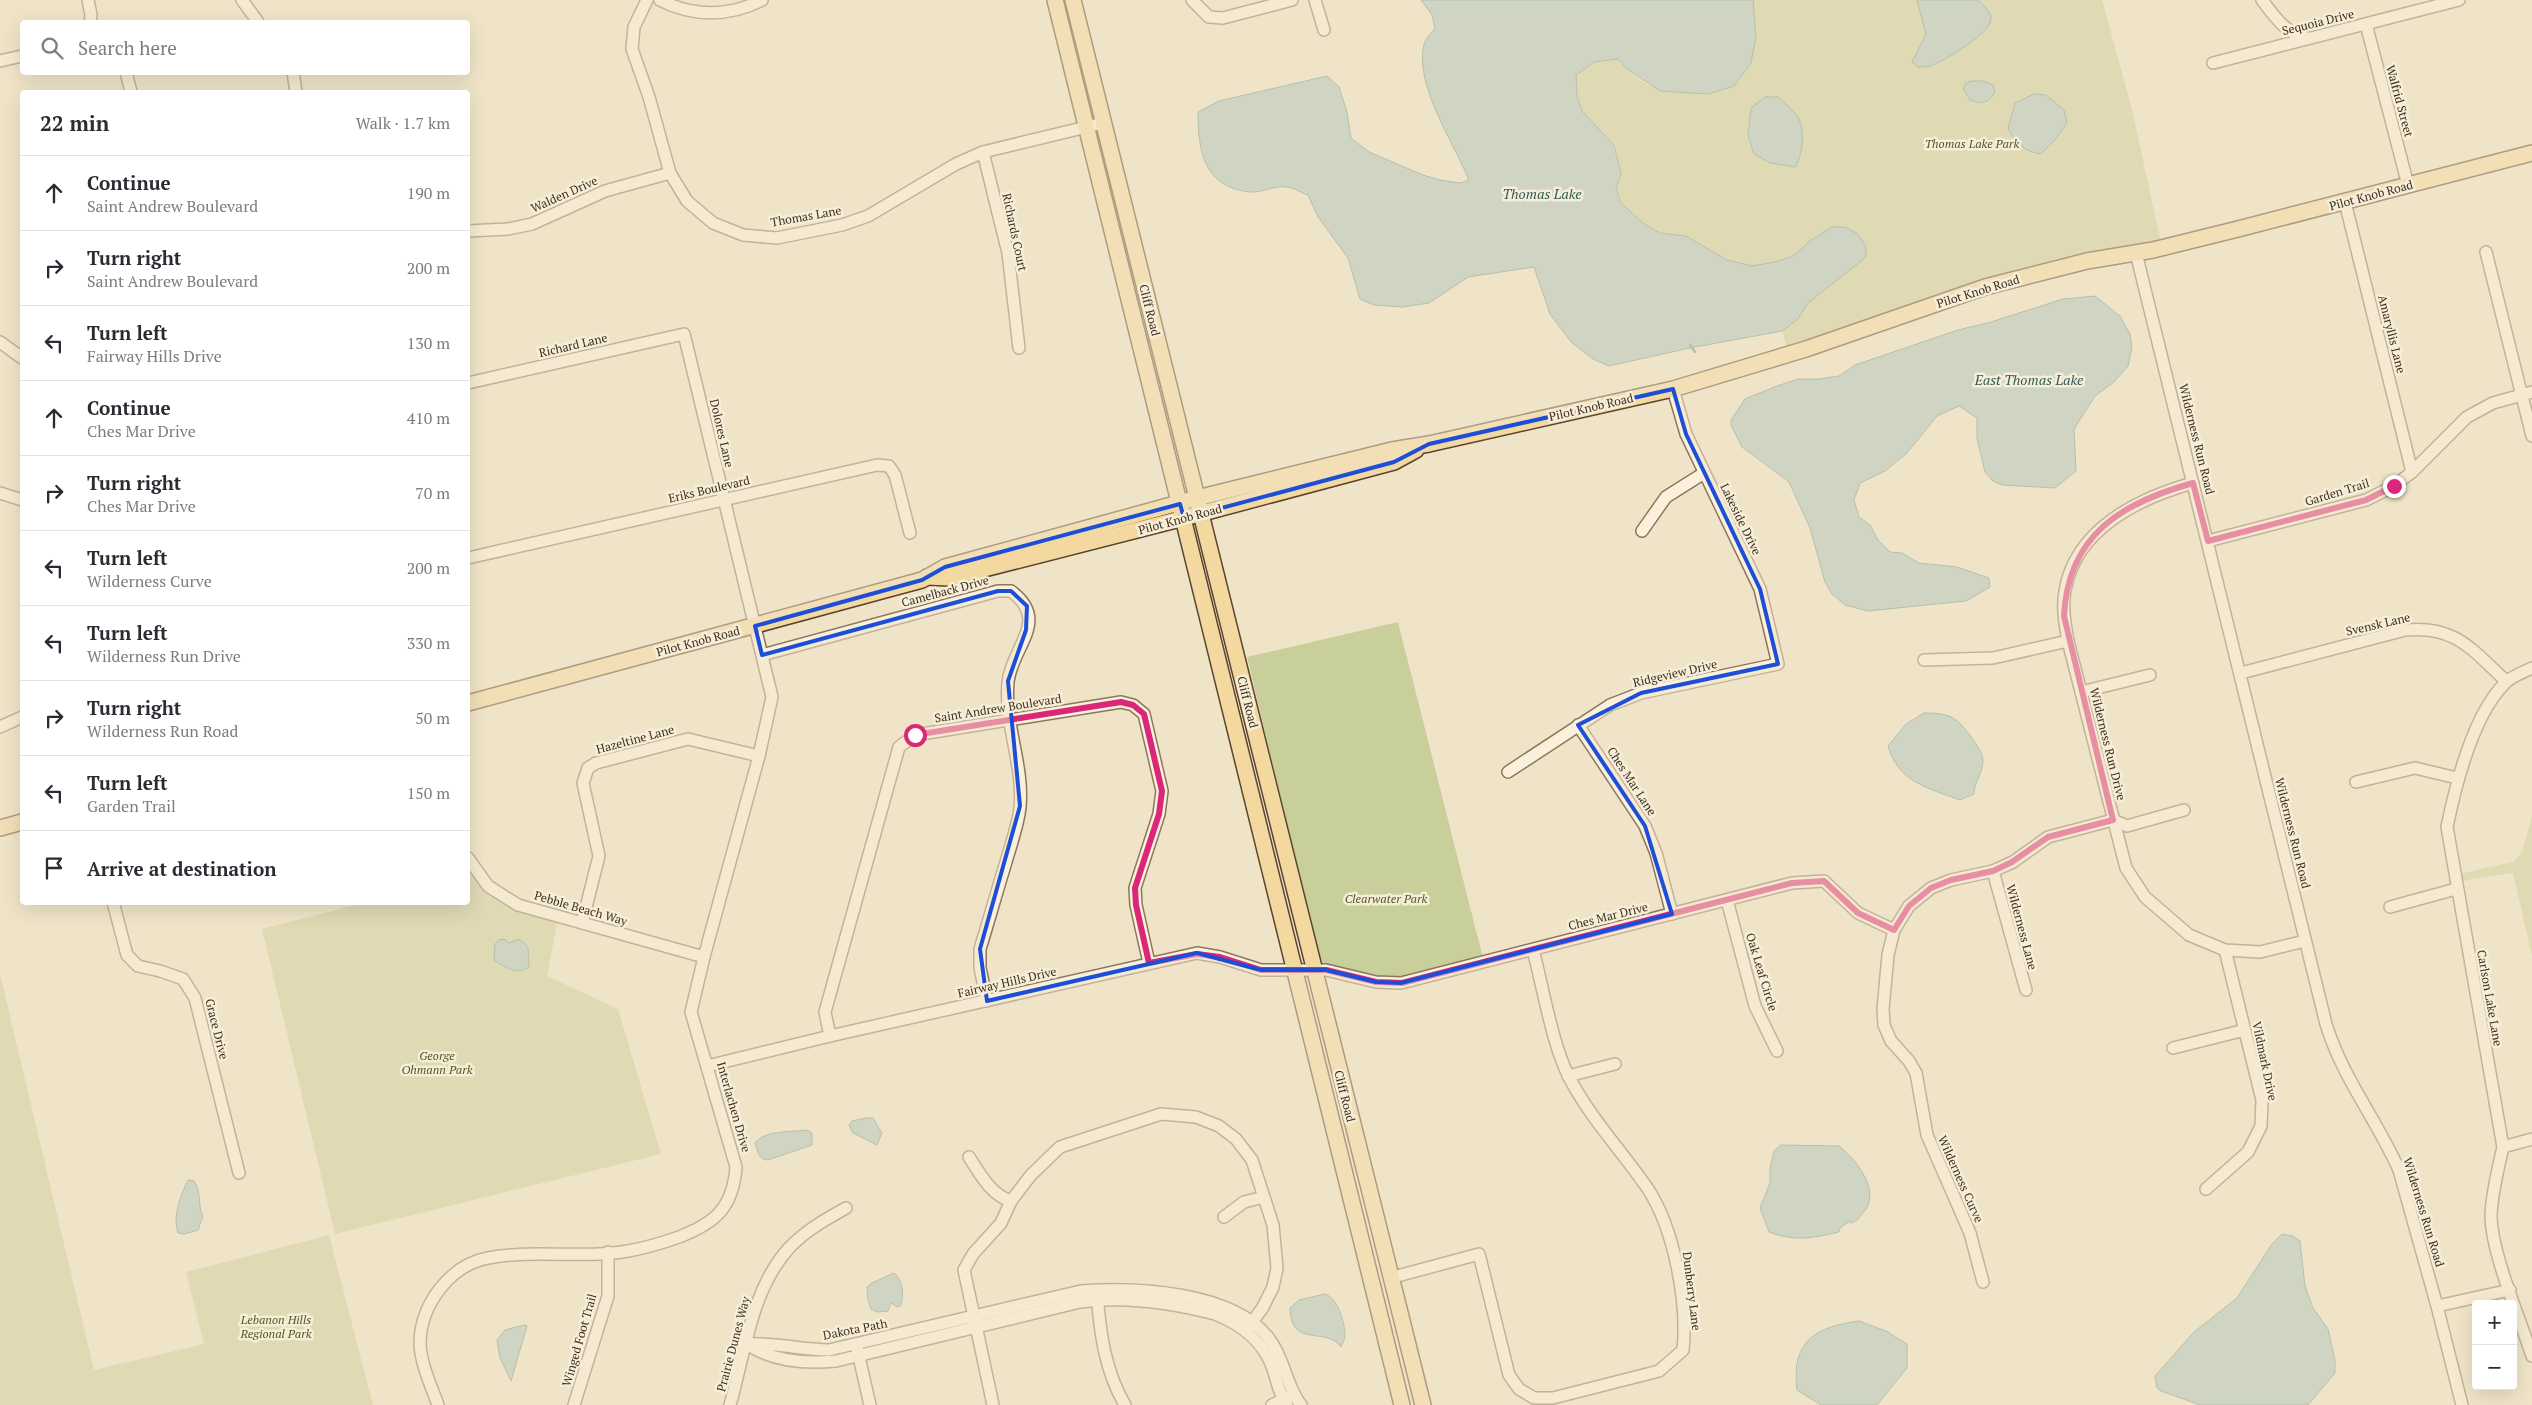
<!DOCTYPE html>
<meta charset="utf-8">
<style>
:root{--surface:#fff;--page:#f2f2f3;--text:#2b2b33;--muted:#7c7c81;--line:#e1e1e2}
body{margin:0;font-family:"PT Serif",serif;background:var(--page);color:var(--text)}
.controls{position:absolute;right:15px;bottom:15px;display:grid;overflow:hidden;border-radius:5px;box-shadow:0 5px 20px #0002}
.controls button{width:45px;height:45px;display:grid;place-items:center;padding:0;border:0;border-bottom:1px solid var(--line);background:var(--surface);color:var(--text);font:25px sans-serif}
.stop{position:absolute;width:15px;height:15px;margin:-11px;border:4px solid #db2777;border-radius:50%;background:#fff}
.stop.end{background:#db2777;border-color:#fff;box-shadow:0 1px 5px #0008}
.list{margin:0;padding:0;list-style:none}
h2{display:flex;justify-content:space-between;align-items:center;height:65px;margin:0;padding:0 20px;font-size:21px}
h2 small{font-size:16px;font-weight:400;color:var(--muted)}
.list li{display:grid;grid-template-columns:32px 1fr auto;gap:15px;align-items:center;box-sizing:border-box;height:75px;padding:0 20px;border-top:1px solid var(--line)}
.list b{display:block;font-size:19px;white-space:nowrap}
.list p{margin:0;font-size:16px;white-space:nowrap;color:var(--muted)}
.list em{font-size:16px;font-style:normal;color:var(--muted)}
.icon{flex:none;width:28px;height:28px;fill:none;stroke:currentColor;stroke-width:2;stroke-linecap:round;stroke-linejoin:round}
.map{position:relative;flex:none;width:2532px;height:1405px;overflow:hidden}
.search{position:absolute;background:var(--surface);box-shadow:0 5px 20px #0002;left:20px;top:20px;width:450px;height:55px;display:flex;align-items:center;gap:12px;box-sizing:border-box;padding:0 18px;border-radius:5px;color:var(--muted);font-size:19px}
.panel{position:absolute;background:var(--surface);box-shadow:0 5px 20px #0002;left:20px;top:90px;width:450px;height:815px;border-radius:5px}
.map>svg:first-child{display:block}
.green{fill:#c9cf9b}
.water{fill:#a9c4bc;stroke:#6f938a}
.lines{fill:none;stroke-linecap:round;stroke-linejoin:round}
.stream{stroke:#6f938a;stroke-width:2.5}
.minor-casing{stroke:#8d765c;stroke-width:14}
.major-casing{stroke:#5b4430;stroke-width:18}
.minor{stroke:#faf1dc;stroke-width:11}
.major{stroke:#f3d9a0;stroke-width:15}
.route{stroke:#db2777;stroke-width:6}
.marked{fill:none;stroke:#1d4ed8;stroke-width:4;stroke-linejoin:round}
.labels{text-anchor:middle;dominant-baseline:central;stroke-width:5;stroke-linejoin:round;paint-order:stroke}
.street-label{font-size:12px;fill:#3d2e20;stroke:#f7eed8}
.park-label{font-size:12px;font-style:italic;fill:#4d5a26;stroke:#f7eed8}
.water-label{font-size:14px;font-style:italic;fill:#2f5d5a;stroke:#f7eed8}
</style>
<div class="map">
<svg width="2532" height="1405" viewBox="0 0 2532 1405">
<rect width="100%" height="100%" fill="#f0e4c8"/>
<g class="green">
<path d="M 1753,0 L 2102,0 L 2132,109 L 2162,248 L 2060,268 L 1789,354 L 1782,331 L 1798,319 L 1808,303 L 1866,257 L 1810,241 L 1793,256 L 1775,262 L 1752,266 L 1727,260 L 1686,236 L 1660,233 L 1644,224 L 1621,203 L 1616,189 L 1621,174 L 1615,145 L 1582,111 L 1577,96 L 1576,75 L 1594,62 L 1618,59 C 1653,103 1685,91 1733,86 L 1751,63 L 1756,37 Z"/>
<polygon points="1398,622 1484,962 1401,983 1326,970 1317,949 1247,657"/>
<polygon points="2532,816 2532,956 2513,873 2455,882 2454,875 2513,862 2522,852"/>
<polygon points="468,866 495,892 558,918 547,976 618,1009 661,1154 335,1234 262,929 363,903 468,902"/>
<polygon points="0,974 94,1370 204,1344 186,1272 329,1235 373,1405 0,1405"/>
</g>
<g class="water">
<path d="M 1421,0 L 1753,0 L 1756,37 L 1751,63 L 1734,86 L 1708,94 L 1660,91 L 1627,69 L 1618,59 L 1594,62 L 1576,75 L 1577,96 L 1582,111 L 1614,145 L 1621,174 L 1616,189 L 1621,203 L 1644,224 L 1660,233 L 1686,236 L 1727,260 L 1752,266 L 1775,262 L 1793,256 L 1810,241 L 1832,227 L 1845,227 L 1858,234 L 1866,247 L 1866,257 L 1808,303 L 1798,319 L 1782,331 L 1690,348 L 1609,366 L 1593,359 L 1571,342 L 1550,314 L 1534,267 L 1468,277 L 1429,303 L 1402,307 L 1374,305 L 1360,299 L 1348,258 L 1318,217 L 1308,195 C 1301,193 1293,187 1286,187 C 1275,185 1262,193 1251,192 C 1204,188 1198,152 1198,112 L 1219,101 L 1327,76 L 1339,87 L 1347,112 L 1351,138 L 1369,152 L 1423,175 L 1440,180 L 1460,183 L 1469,180 C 1454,143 1414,85 1424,44 C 1426,38 1431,33 1435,28 L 1432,15 Z"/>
<path d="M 1917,0 L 1978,0 C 1984,6 1991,11 1991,19 C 1991,33 1943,62 1930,66 C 1926,67 1921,67 1918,67 L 1912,62 L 1926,34 Z"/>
<path d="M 1971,81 L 1983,81 L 1993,85 L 1995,92 C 1987,104 1983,104 1970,100 L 1963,89 L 1966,83 Z"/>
<path d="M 2034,94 L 2046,95 L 2064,110 L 2067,123 L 2055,140 L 2041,154 C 2024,151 2017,144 2008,129 L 2015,103 Z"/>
<path d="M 1765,97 L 1778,97 C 1785,104 1793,110 1798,117 C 1805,130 1803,155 1795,167 L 1770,163 L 1754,154 L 1748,135 L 1751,108 Z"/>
<polygon points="2095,296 2120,316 2130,334 2132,347 2128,366 2114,382 2095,396 2074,429 2076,471 2055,488 2002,485 1993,481 1985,472 1977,438 1977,418 1959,406 1937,416 1907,453 1885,471 1860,483 1854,500 1859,517 1870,525 1878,540 1890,552 1902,553 1919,563 1957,567 1989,578 1990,587 1966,601 1868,611 1845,605 1832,594 1825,582 1810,528 1789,482 1742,447 1731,425 1731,420 1745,399 1777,386 1798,379 1819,379 1839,376 1855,365 1958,330 1991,322 2063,299"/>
<path d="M 1924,713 C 1952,713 1958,718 1974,741 C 1978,747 1983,754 1983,761 C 1983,773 1974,782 1974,794 L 1960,800 C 1928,788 1898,782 1888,746 L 1906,724 Z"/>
<path d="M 504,939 L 509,943 L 519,939 L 528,947 L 529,967 C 514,976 507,966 494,961 L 495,944 L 499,940 Z"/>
<polygon points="867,1118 873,1118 882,1133 877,1145 853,1133 849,1125 852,1121"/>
<path d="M 807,1130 L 812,1133 L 812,1145 L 768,1160 C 758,1159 758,1152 755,1143 C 764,1130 793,1132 807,1130 Z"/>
<path d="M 1781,1145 L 1839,1146 C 1857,1160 1882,1192 1863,1213 C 1859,1218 1857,1221 1851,1223 L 1850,1221 L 1840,1228 L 1839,1232 C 1812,1238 1796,1242 1769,1232 L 1760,1208 L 1770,1183 L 1770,1168 L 1774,1151 Z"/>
<path d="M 188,1180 L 194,1181 C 202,1191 197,1205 203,1216 L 198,1230 L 184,1234 L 178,1233 C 172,1217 181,1194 188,1180 Z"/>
<polygon points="2282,1234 2293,1236 2300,1241 2305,1286 2313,1308 2328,1329 2335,1360 2335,1373 2308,1405 2200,1405 2161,1391 2157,1388 2155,1376 2194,1332 2237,1298 2272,1244"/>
<path d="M 894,1273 C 903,1280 904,1294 901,1305 L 898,1307 L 891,1303 L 888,1311 L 877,1312 L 871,1309 L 868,1300 L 867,1287 L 872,1283 Z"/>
<path d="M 1325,1294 C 1338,1298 1345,1323 1345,1336 C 1345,1339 1342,1344 1341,1347 C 1327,1326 1290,1349 1290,1308 L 1299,1300 Z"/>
<path d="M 1859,1321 L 1886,1331 L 1907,1344 L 1907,1368 L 1877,1405 L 1821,1405 L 1797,1390 C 1791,1342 1814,1327 1859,1321 Z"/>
<polygon points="524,1325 527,1326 511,1381 500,1358 497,1340 505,1330"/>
</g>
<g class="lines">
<polyline class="stream" points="1690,345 1695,352"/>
<defs>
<g id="minor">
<polyline points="88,0 91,15 90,22"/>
<polyline points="242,0 258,22"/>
<polyline points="647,0 634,27 632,49 649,97 670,173 687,201 713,223 743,235 777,238 842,225 868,216 956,164 983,152 1103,123"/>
<path d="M 660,0 C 693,17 729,17 762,0"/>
<polyline points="1192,0 1209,17 1223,18 1292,0"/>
<polyline points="1315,0 1324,30"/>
<path d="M 2262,0 C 2274,16 2286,34 2307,38"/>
<polyline points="2366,24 2408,185"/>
<polyline points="0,61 22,56"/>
<polyline points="2213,63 2459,0"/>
<polyline points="126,72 131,92"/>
<polyline points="293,72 296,92"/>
<polyline points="983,152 1008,253 1019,348"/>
<polyline points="2345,202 2412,472"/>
<polyline points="468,231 508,229 532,224 605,191 670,173"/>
<polyline points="2486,252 2532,436"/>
<path d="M 2136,253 L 2326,1024 C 2342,1077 2377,1120 2399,1170 L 2437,1306 L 2462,1405"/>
<polyline points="0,342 22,358"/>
<path d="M 2193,483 C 2139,498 2075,529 2065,591 C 2062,608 2065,624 2068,641 L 2126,868 L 2145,897 L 2189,935 L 2225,950 L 2260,952 L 2305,941"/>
<polyline points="0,493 22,500"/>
<polyline points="1642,531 1666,497 1704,473"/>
<polyline points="2208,541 2366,500 2394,486 2412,472 2467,417 2493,403 2532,392"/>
<polyline points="468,558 877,465 889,466 895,475 910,533"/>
<path d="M 762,655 L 998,591 L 1011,591 C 1051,621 1012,646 1008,682 C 1004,724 1024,765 1020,807 C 1018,826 1011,844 1006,862 C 997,891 989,920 980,949 L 980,968 L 987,1001"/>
<polyline points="1924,660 1993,658 2068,641"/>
<path d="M 2532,668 C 2524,672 2512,676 2505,683 C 2473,715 2456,783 2447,827 L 2503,1147 C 2498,1169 2492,1192 2491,1215 C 2491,1252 2520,1319 2532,1356"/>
<path d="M 2241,673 L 2405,630 C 2456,625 2472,650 2506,681"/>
<polyline points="2081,692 2150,675"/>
<polyline points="1578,725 1645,826 1656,853 1672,914"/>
<polyline points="0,727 22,717"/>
<polyline points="1508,772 1610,705 1641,693 1778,664 1760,589 1686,434 1673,389"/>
<polyline points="2356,782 2415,768 2457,778"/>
<polyline points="468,858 488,886 518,905 704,957"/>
<polyline points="1993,871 2026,990"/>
<polyline points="1727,900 1755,1006 1777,1051"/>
<polyline points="113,902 127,955 138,966 160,971 183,979 195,998 239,1173"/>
<polyline points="2390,907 2456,889"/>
<polyline points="582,923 599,856 583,783 588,768 596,763 688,739 759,756"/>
<polyline points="830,1036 825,1012 899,747 915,735 1121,702 1133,705 1144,714 1162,791 1159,814 1135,888 1136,905 1149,963"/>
<polyline points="2173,1048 2245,1030"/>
<polyline points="707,1066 830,1036 1197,953 1220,957 1261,970 1326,970 1376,982 1401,983 1792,883 1824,881 1858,913 1894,930"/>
<polyline points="1568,1076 1615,1064"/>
<polyline points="2503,1147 2532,1139"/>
<path d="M 969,1157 C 980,1174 991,1195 1011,1201"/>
<polyline points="2206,1189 2248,1152 2261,1126 2262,1100 2225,950"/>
<polyline points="1224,1217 1244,1202 1264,1197"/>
<path d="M 1390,1278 L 1479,1254 L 1509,1375 L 1519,1389 L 1534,1398 L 1553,1398 L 1659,1371 L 1683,1350 C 1688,1302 1674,1229 1648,1189 C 1622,1151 1590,1118 1569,1077 C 1552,1044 1543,987 1533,950"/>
<polyline points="1983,1282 1970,1233 1927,1135 1916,1073 1909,1061 1891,1041 1884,1025 1883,1009 1888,955 1894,930 1909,906 1931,888 1951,880 1993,871 2013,862 2048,837 2113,820 2127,826 2184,810"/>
<path d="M 1097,1294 C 1100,1333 1105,1371 1125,1405"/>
<polyline points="2437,1306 2510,1290"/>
<path d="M 747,1344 C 774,1342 801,1350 829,1350 L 1081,1291 C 1136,1287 1235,1291 1270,1340 C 1285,1360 1286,1386 1301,1405"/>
<path d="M 747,1344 C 773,1362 805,1364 836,1361 L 1080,1302 C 1124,1296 1173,1303 1215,1314 C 1241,1324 1264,1342 1273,1369 C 1277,1381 1279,1394 1287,1405"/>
<polyline points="857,1348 870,1405"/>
<path d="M 438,1405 C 431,1385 421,1365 420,1344 C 420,1305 450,1265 488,1258 C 534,1249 582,1259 628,1251 C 645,1248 662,1243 679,1237 C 715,1223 733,1208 736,1167 L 691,1012 L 704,957 L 759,756 L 772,697 L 684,334 L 468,383"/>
<polyline points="574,1405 608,1296 608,1252"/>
<path d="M 730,1405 C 745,1353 751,1290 789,1248 C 805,1231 826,1219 846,1208"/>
<polyline points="993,1405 964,1270 973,1254 1001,1223 1011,1201 1031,1175 1060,1147 1161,1114 1196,1117 1219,1126 1236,1139 1252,1160 1273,1225 1277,1268 1273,1287 1263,1307 1246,1331"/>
<polyline points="1272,1405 1289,1397"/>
</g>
<g id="major">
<polyline points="1055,0 1402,1405"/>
<polyline points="1073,0 1423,1405"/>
<polyline points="927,577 949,578 1184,518 1394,462 1416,450"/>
<polyline points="468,703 922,580 945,567 1197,498 1392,450 1429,444 1673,389 1806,349 1985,287 2087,261 2153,250 2238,229 2532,153"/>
<polyline points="0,828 22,822"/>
</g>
</defs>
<use href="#minor" class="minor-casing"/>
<use href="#major" class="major-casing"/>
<use href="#minor" class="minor"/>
<use href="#major" class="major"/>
</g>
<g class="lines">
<path class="route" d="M 915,735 L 1121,702 L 1133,705 L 1144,714 L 1162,791 L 1159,814 L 1135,888 L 1136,905 L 1149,963 L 1197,954 L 1220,957 L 1261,970 L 1326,970 L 1376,982 L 1402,983 L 1792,883 L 1824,881 L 1858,913 L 1894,930 L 1909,906 L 1931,888 L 1951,880 L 1993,871 L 2012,862 L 2048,837 L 2113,820 L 2064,616 C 2068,535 2121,503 2193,483 L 2208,541 L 2366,500 L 2394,486"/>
</g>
<path d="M0 0H2532V1405H0ZM 1673,389 L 1686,434 L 1760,589 L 1778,664 L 1641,693 L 1578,725 L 1645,826 L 1672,914 L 1401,983 L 1376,982 L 1326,970 L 1261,970 L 1197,953 L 987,1001 L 980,949 L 1020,806 L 1008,681 L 1026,630 L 1027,606 L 1011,591 L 998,591 L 762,655 L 755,626 L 922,580 L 945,567 L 1180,504 L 1184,518 L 1394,462 L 1429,444 Z" fill="#f0e4c8" fill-opacity=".55" fill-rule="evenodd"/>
<path class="marked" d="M 1673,389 L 1686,434 L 1760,589 L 1778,664 L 1641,693 L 1578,725 L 1645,826 L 1672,914 L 1401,983 L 1376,982 L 1326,970 L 1261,970 L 1197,953 L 987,1001 L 980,949 L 1020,806 L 1008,681 L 1026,630 L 1027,606 L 1011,591 L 998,591 L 762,655 L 755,626 L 922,580 L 945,567 L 1180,504 L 1184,518 L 1394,462 L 1429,444 Z"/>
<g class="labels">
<g class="street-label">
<text transform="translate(2318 22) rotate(-14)">Sequoia Drive</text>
<text transform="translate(2400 101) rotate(75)">Walfrid Street</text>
<text transform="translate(564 194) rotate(-24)">Walden Drive</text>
<text transform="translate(2371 195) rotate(-15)">Pilot Knob Road</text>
<text transform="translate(806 216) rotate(-10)">Thomas Lane</text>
<text transform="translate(1015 232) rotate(78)">Richards Court</text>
<text transform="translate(1978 291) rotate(-17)">Pilot Knob Road</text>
<text transform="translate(1150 310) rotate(76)">Cliff Road</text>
<text transform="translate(2392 334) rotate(76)">Amaryllis Lane</text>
<text transform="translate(573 345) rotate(-13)">Richard Lane</text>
<text transform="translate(1591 407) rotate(-13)">Pilot Knob Road</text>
<text transform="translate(722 433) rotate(77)">Dolores Lane</text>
<text transform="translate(2197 439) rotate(76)">Wilderness Run Road</text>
<text transform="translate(709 489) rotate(-13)">Eriks Boulevard</text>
<text transform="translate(2337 492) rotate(-17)">Garden Trail</text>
<text transform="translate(1180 519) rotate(-15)">Pilot Knob Road</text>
<text transform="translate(1741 519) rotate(64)">Lakeside Drive</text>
<text transform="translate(945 591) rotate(-15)">Camelback Drive</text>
<text transform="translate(2378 624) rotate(-13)">Svensk Lane</text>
<text transform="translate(698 641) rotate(-15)">Pilot Knob Road</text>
<text transform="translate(1675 673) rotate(-13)">Ridgeview Drive</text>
<text transform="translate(1248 702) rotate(76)">Cliff Road</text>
<text transform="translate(998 708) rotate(-9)">Saint Andrew Boulevard</text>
<text transform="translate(635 739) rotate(-15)">Hazeltine Lane</text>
<text transform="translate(2108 744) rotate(76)">Wilderness Run Drive</text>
<text transform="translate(1632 781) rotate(57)">Ches Mar Lane</text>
<text transform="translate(2293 833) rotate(76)">Wilderness Run Road</text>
<text transform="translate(581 908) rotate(16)">Pebble Beach Way</text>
<text transform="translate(1608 916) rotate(-14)">Ches Mar Drive</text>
<text transform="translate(2022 927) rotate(75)">Wilderness Lane</text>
<text transform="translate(1762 972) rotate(73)">Oak Leaf Circle</text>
<text transform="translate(1007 982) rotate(-13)">Fairway Hills Drive</text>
<text transform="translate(2490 998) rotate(80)">Carlson Lake Lane</text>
<text transform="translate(217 1029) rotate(76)">Grace Drive</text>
<text transform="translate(2265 1061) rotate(78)">Vildmark Drive</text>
<text transform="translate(1345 1096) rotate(76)">Cliff Road</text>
<text transform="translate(734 1107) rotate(74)">Interlachen Drive</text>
<text transform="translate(1961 1179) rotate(66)">Wilderness Curve</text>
<text transform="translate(2424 1212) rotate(73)">Wilderness Run Road</text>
<text transform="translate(1692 1291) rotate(83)">Dunberry Lane</text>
<text transform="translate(855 1329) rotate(-11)">Dakota Path</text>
<text transform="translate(579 1340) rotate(-74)">Winged Foot Trail</text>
<text transform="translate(733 1344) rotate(-75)">Prairie Dunes Way</text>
</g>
<g class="park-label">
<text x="1972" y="143">Thomas Lake Park</text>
<text x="1386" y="898">Clearwater Park</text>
<text x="437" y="1055">George<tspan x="437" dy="14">Ohmann Park</tspan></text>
<text x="276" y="1319">Lebanon Hills<tspan x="276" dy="14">Regional Park</tspan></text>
</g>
<g class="water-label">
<text x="1542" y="193">Thomas Lake</text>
<text x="2029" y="379">East Thomas Lake</text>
</g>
</g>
</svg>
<div class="controls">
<button>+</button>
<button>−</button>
</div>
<div class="stop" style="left:915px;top:735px"></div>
<div class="stop end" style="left:2394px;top:486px"></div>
<div class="search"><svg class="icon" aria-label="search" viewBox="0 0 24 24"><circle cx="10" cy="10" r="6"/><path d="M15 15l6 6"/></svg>Search here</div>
<section class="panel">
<h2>22 min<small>Walk · 1.7 km</small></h2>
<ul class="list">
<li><svg class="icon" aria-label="ahead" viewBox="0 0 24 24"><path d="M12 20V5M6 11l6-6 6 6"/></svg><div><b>Continue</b><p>Saint Andrew Boulevard</p></div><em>190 m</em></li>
<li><svg class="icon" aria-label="right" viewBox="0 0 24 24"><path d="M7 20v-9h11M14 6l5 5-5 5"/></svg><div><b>Turn right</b><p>Saint Andrew Boulevard</p></div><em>200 m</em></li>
<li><svg class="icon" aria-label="left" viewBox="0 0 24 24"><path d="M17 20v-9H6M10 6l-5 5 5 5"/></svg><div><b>Turn left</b><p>Fairway Hills Drive</p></div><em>130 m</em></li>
<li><svg class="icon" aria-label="ahead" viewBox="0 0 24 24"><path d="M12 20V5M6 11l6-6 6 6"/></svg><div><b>Continue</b><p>Ches Mar Drive</p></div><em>410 m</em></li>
<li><svg class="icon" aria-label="right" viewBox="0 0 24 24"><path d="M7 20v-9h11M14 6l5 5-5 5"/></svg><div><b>Turn right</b><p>Ches Mar Drive</p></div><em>70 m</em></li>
<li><svg class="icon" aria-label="left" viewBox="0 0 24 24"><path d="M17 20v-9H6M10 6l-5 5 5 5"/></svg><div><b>Turn left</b><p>Wilderness Curve</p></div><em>200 m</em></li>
<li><svg class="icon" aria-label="left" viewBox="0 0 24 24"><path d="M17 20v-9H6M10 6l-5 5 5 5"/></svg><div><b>Turn left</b><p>Wilderness Run Drive</p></div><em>330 m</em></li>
<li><svg class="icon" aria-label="right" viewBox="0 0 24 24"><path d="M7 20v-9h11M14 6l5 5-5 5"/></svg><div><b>Turn right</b><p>Wilderness Run Road</p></div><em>50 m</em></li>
<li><svg class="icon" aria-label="left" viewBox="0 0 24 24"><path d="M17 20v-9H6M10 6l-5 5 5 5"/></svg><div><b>Turn left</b><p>Garden Trail</p></div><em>150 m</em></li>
<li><svg class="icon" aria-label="arrive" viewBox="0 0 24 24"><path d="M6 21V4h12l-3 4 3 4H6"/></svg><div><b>Arrive at destination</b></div></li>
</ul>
</section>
</div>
